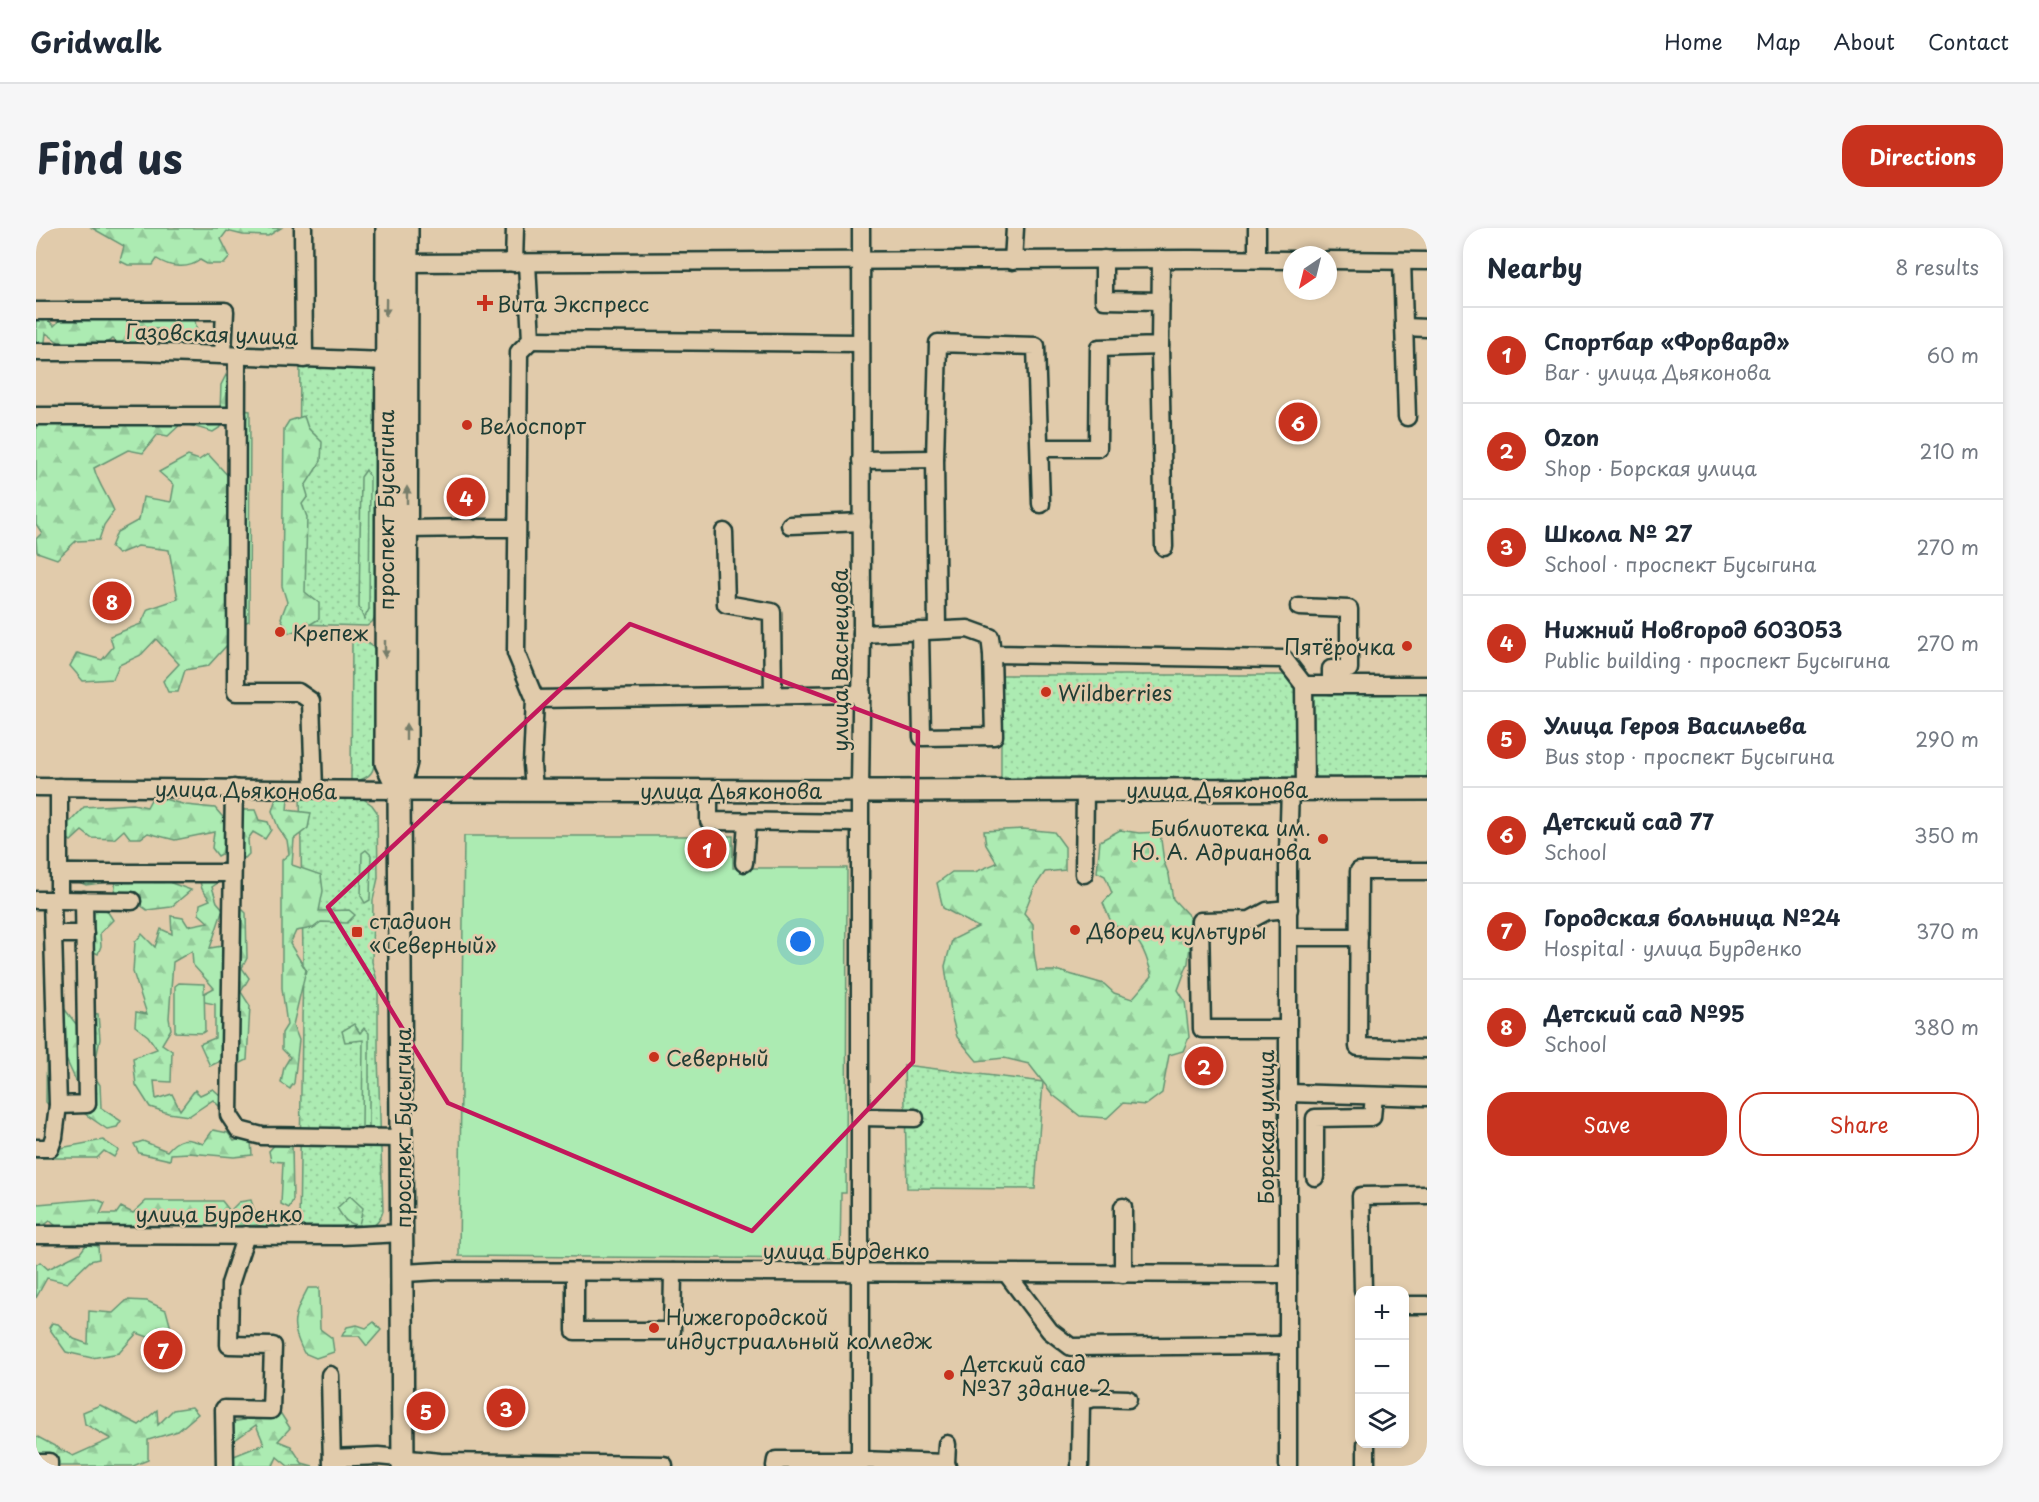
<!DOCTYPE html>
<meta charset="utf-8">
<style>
:root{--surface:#fff;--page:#f6f6f7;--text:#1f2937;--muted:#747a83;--line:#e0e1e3;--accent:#c8321e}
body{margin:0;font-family:"Playpen Sans",sans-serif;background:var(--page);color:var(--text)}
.controls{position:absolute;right:18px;bottom:18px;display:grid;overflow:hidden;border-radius:12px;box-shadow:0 3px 9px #0003}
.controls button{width:54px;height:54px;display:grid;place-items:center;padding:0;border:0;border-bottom:2px solid var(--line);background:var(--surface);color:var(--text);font:30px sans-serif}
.compass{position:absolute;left:1247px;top:18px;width:54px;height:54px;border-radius:50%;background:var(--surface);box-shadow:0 3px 9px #0003;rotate:215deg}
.you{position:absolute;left:765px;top:714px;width:21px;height:21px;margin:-15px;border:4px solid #fff;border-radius:50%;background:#1a73e8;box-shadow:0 0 0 9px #1a73e833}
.badge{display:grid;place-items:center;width:39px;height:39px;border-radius:50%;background:var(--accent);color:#fff;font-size:20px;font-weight:700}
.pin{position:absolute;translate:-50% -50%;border:3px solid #fff;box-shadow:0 2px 6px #0006}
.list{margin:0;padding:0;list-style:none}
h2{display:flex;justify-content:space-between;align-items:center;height:78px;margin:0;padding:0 24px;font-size:26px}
h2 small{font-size:20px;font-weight:400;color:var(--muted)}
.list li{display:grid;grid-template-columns:39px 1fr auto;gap:18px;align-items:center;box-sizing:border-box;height:96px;padding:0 24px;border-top:2px solid var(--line)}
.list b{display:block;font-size:22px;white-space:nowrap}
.list p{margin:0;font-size:20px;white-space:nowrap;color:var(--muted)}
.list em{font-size:20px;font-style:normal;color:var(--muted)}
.actions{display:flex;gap:12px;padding:18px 24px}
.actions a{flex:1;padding:14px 0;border:2px solid var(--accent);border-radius:24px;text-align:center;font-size:21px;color:var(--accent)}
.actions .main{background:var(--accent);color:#fff}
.icon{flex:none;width:33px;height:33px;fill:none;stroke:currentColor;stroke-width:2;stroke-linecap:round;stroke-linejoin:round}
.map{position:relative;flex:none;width:1391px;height:1238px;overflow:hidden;border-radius:24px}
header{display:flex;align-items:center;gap:36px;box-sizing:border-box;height:84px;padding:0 30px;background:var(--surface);border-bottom:2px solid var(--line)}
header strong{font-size:28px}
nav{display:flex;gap:33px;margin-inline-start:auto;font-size:21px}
.intro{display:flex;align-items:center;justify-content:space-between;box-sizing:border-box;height:144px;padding:0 36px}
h1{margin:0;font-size:42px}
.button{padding:15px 27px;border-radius:24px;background:var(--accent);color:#fff;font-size:21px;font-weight:700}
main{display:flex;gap:36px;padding:0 36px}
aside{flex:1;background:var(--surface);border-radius:24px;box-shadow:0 3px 9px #0003}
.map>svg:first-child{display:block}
.grass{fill:url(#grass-dots);stroke:#669473;stroke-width:1.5}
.forest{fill:url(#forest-firs);stroke:#669473;stroke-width:1.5}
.garden{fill:#acebb2;stroke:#669473;stroke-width:1.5}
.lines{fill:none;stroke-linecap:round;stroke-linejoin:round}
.minor-casing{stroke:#1f3d34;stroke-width:21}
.major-casing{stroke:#1f3d34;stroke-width:26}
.minor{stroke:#e1cbab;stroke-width:16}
.major{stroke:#e1cbab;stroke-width:21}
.oneway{fill:#767d6a}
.marked{fill:none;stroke:#c2185b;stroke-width:4.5;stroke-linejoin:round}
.poi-dot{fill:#c8321e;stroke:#e1cbab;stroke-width:2}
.labels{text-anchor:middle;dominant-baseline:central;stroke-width:5;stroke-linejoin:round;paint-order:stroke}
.poi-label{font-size:21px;fill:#1f3d34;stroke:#e1cbab;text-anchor:start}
.street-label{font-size:21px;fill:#1f3d34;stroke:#e1cbab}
</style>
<header>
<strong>Gridwalk</strong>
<nav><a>Home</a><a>Map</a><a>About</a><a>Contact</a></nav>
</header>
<div class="intro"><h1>Find us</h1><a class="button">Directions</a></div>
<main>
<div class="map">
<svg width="1391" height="1238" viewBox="0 0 1391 1238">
<defs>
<pattern id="grass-dots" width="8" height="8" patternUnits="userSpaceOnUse" patternTransform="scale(1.5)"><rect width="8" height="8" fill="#acebb2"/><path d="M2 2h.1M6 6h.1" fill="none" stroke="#94ca9a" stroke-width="1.8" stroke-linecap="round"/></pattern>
<pattern id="forest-firs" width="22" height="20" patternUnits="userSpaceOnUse" patternTransform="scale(1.5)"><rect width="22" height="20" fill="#acebb2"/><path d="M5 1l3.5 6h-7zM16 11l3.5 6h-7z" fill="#94ca9a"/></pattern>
</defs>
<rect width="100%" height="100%" fill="#e1cbab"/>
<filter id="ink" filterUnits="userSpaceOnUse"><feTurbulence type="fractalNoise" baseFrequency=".0167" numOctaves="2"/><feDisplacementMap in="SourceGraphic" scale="12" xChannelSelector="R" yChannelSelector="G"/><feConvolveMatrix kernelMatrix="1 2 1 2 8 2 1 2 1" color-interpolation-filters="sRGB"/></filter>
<g filter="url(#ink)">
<g class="grass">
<polygon points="264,136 331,140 339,144 341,154 341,385 336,394 331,398 262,396"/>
<path d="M 316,412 C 329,412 334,414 341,424 C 341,444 345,533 335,545 C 331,551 322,553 315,555 Z"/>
<polygon points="965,447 1255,447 1256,459 1391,459 1391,553 965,554"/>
<path d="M 264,566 L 322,567 L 336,577 L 341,584 L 342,650 L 337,672 L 336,734 L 342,756 L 342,828 L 347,983 C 344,993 340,998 329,1001 L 263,1000 L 267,725 Z"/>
<polygon points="868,837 1007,854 999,961 871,960"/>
</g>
<g class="forest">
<path d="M 56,0 L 245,0 L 232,8 L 207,7 L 191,3 L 185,11 L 194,29 L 188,36 L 171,36 L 164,32 C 152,42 133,39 121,31 L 117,37 L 92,37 L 84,33 L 88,18 Z"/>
<polygon points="0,84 5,85 18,98 29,87 41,93 64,87 158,88 162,108 156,121 129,119 122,101 110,100 101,116 89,122 77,111 64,118 24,115 10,105 8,122 0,121"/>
<path d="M 190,147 L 196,153 L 194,193 L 177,204 L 146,195 L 132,208 L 122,206 L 107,225 L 92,222 L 58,240 C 62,256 72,268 78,283 L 68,297 L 63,312 L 40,313 L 21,331 L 1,324 L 0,311 L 6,305 L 0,296 L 0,182 L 184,184 L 185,157 Z"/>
<polygon points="207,182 214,183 213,393 198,399 191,417 172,438 149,442 142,464 132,464 127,453 143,436 120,411 105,427 83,437 77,451 47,453 34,438 41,425 66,432 77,419 74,408 105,396 112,381 142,371 133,322 102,318 82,326 75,319 81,304 103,292 107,269 135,274 138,257 123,244 152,228 163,232 172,226 194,250 204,234 192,213 206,206"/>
<polygon points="268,188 272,200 286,214 285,233 269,258 272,268 266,276 271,289 269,364 283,375 283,391 268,400 253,405 245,390 251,374 246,358 248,201 253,193"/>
<polygon points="330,242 334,249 333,381 328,391 323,379 325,249"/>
<polygon points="117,568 150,577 179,580 191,594 207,582 219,582 223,592 232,594 235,602 229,611 217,604 212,611 213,626 209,630 191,623 182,628 176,620 178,604 139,612 112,605 105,610 94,610 88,602 78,611 55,610 46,603 35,613 21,604 20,599 35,593 48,579 97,576 111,579"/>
<polygon points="240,570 252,571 251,582 275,585 272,600 258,611 256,637 285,647 287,663 283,683 313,682 319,687 311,695 285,694 277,700 260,703 254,716 270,742 257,797 263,812 258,855 254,861 245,855 248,839 254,829 246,821 246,805 251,797 246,760 246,632 253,626 251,612 242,599 236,583"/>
<path d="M 987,601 L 1018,604 L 1029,619 L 1029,642 L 1009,644 L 998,660 L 988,685 L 997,696 L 998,725 L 1001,743 L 1023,743 L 1068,756 L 1078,765 L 1096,771 L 1116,748 C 1108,718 1104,710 1076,696 L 1067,675 L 1076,665 L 1069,648 L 1061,644 L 1064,613 L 1084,602 L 1103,605 L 1124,604 L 1128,634 L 1133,647 L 1137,671 L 1153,688 L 1155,709 L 1152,735 L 1142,762 L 1149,773 L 1153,809 L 1147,823 L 1133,827 L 1126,865 L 1110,877 L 1087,875 L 1071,890 L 1044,888 L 1017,867 L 993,836 L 968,830 L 941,833 L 921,809 L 916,790 L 909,738 L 916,712 L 942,699 L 907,680 L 901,655 L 916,644 L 939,644 L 961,635 L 950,617 L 948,603 Z"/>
<polygon points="330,622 335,627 334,672 329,675 325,668 326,625"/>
<polygon points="31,635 144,640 142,649 135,655 155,662 135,679 111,682 104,677 105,667 88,668 78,664 80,653 50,657 31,649"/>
<polygon points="187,635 191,638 189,650 176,659 181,674 187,681 174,720 192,717 202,677 210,685 211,730 206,740 213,750 205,764 214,778 211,832 205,835 197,827 174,838 164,816 179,810 179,776 163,773 163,768 178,760 157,737 156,723 137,734 133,790 135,801 126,816 136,823 135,854 118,853 120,871 136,866 144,882 159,862 164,867 177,861 186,869 183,878 177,872 153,888 132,885 114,879 100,857 97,830 121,821 112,808 99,798 100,784 111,786 97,744 99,714 106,706 119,719 125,701 136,706 135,688 147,690 152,698 172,694 163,686 164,676 174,672 166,661 162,647"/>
<polygon points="68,678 77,692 64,705 65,718 62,726 46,718 44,701 58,679"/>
<polygon points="14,762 40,796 55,798 54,785 62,786 64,811 57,846 64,857 65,880 85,893 81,899 71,901 49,886 55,859 41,855 30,831 17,839 17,882 10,874 11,784"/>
<polygon points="318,796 324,805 328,800 333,805 333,899 330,902 326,899 327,812 309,814 306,803"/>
<path d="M 177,902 L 192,905 L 198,913 L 207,910 L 215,914 L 216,927 L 198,929 L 153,925 L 135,926 L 134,932 L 103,925 L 98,916 L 107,913 L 131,923 C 143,909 151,909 167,916 Z"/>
<polygon points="67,912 82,922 78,929 68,923 61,930 0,930 0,914 19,921"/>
<polygon points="243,912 256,917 257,972 253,980 245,976 247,934 235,933 233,923"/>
<path d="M 314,968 L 327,980 L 323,997 C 311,997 307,990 301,980 Z"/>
<polygon points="60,971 69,975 64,986 80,986 85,979 97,985 110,973 186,973 194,983 203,974 215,972 222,994 236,984 255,995 254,999 242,1003 223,997 143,1002 132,986 82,1006 25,1002 14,993 0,1003 0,974 2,976"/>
<polygon points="50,1017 62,1018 63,1031 54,1033 31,1055 11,1050 0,1070 0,1037 4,1034 12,1041 44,1025"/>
<path d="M 272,1060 L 283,1060 L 284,1101 L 296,1110 L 298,1124 L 280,1130 L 268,1125 C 253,1095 257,1089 272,1060 Z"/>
<polygon points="91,1072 111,1073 130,1082 140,1119 134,1131 122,1126 115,1110 101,1105 83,1125 56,1130 30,1124 13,1100 16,1095 22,1096 38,1111 52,1116 53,1083 77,1085"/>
<polygon points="338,1094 345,1102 331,1118 323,1108 306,1108 311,1099 321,1097 330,1100"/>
<polygon points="215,1170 232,1191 245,1186 254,1200 242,1213 255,1218 266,1235 277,1238 252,1238 241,1229 237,1238 198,1238 198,1228 228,1216 220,1197 199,1212 196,1194 208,1192 202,1184"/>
<polygon points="64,1177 103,1197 121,1182 122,1197 137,1182 156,1179 162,1186 142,1203 112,1212 112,1232 97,1238 5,1238 0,1231 0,1208 37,1228 75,1211 49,1196 47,1184"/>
</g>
<g class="garden">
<polygon points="428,608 697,608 697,640 811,640 810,965 805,965 804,1031 423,1028"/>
<polygon points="143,755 168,756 169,803 166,805 139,804 139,758"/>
</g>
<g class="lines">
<defs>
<g id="minor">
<polyline points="267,0 268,131"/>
<polyline points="1068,31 1068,72 1125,73"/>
<polyline points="1221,31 1221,0"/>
<polyline points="1292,32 1391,33"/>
<polyline points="977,33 979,0"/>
<polyline points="1366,33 1371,189"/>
<polyline points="360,35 1153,31 1256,32"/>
<polyline points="478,35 479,0"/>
<polyline points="491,35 495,112 483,124 480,425 499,471 496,537 498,561"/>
<polyline points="0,83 189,83 187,127"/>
<polyline points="1368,99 1391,100"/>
<polyline points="495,112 824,115"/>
<polyline points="1124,118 1128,319"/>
<polyline points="0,124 101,124 350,133"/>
<polyline points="201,128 200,464 262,464 275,473 278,561"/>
<polyline points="0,188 201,188"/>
<polyline points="1004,220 1062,220 1063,120 1124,118 1125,31"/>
<polyline points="825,232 899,231"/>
<polyline points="754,297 826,294"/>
<polyline points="443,300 480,300"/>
<polyline points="371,301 435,300"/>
<polyline points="688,304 690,376 736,384 737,468"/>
<polyline points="1263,379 1313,381 1313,441 1295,441 1295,457"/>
<polyline points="901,402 899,231 902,115 1000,118 1005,276"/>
<polyline points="884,403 886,509 958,508 956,426"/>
<polyline points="826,406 932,401 954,409 956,426 1248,431 1268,457 1269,561"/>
<polyline points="1268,457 1391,457"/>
<polyline points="499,471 826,466"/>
<polyline points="0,559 363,562"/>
<polyline points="198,560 193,887 203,902 226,908 366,910"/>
<polyline points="673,562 673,593 824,595"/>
<polyline points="708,635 711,594"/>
<polyline points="1391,643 1323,643 1322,819 1391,821"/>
<polyline points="23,645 196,645"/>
<polyline points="1048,646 1049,562"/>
<polyline points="0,672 23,672 23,559"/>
<polyline points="16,672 22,877 51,876 48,672"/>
<polyline points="23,672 96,673"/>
<polyline points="18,706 49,706"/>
<polyline points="1253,709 1323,709"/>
<polyline points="1252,801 1166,801 1164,693 1214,692 1231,683 1253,681"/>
<polyline points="1252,865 1391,869"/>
<polyline points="824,889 879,890"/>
<polyline points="0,920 14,920 18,909 22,877"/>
<polyline points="1279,949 1279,890 1336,889 1338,868"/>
<polyline points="1087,979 1087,1046"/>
<polyline points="0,1007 305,1008 367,1005"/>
<polyline points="539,1044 539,1103 636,1103 637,1044"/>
<polyline points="368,1045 404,1043 1252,1046"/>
<polyline points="971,1046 1014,1103 1035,1119 1251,1117"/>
<polyline points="1327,1062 1325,968 1391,967"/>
<polyline points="1368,1077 1391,1077"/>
<polyline points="294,1147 296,1238"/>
<polyline points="1330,1216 1330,1238"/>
<polyline points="296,1230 342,1228 404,1234 628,1237"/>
<polyline points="0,1234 13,1234 13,1238"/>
<polyline points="910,1235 911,1216"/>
<polyline points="189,1238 188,1181 235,1182 237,1118 193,1117 194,1056 210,1007"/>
<polyline points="739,1238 740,1232 824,1232 910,1235 911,1238"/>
<polyline points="824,1238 824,563 826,406 825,0"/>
<polyline points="1044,1238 1045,1173 1059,1170 1092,1171"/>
<polyline points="1252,1238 1252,624 1254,561"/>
</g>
<g id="major">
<polyline points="351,0 350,535 363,562"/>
<polyline points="363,562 840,563 1391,561"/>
<polyline points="367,1238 363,562 370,534 371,0"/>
</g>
</defs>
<use href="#minor" class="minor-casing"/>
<use href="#major" class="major-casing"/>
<use href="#minor" class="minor"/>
<use href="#major" class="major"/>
</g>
<defs><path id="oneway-solid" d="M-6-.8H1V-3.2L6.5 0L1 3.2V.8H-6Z" transform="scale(1.5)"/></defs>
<g class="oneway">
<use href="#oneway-solid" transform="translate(350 79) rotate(91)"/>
<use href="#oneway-solid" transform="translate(371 267) rotate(-90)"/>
<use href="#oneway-solid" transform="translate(349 421) rotate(90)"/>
<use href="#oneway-solid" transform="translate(370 504) rotate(-90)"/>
</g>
</g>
<path class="marked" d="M 594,396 L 882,504 L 877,834 L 716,1003 L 412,875 L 292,679 Z"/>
<g class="poi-dot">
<path d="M446 66h6v6h6v6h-6v6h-6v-6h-6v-6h6z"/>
<circle cx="431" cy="197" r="6"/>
<circle cx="244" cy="404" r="6"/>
<circle cx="1371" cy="418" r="6"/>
<circle cx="1010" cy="464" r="6"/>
<circle cx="1287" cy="611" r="6"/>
<circle cx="1039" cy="702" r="6"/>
<rect x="315" y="698" width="12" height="12" rx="3"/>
<circle cx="618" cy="829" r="6"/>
<circle cx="618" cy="1100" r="6"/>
<circle cx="913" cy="1147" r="6"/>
</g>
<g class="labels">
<g class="poi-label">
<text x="461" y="75">Вита Экспресс</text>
<text x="443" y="197">Велоспорт</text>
<text x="256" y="404">Крепеж</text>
<text x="1359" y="418" text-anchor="end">Пятёрочка</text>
<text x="1022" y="464">Wildberries</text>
<text x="1275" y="599" text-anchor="end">Библиотека им.<tspan x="1275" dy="24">Ю. А. Адрианова</tspan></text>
<text x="333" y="692">стадион<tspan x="333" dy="24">«Северный»</tspan></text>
<text x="1051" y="702">Дворец культуры</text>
<text x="630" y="829">Северный</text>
<text x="630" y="1088">Нижегородской<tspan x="630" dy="24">индустриальный колледж</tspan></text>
<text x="925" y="1135">Детский сад<tspan x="925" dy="24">№37 здание 2</tspan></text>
</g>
<g class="street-label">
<text transform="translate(176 105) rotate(2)">Газовская улица</text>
<text transform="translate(349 282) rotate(-90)">проспект Бусыгина</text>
<text transform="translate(803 432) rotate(-90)">улица Васнецова</text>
<text transform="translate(210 561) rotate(1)">улица Дьяконова</text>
<text x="1181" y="561">улица Дьяконова</text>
<text x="695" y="562">улица Дьяконова</text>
<text transform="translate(1229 899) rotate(-90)">Борская улица</text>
<text transform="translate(366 900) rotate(-90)">проспект Бусыгина</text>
<text x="183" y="985">улица Бурденко</text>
<text x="810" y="1022">улица Бурденко</text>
</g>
</g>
</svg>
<div class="controls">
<button>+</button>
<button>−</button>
<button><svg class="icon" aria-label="layers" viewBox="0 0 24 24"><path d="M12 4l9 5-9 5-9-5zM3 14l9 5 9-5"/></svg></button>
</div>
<svg class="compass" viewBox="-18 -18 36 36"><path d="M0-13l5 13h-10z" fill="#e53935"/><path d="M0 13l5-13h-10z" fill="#747a83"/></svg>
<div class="you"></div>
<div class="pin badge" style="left:671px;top:621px">1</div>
<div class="pin badge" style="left:1168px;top:838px">2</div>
<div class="pin badge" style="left:470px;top:1180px">3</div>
<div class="pin badge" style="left:430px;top:269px">4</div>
<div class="pin badge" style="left:390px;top:1183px">5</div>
<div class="pin badge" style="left:1262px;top:194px">6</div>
<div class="pin badge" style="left:127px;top:1122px">7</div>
<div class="pin badge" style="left:76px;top:373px">8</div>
</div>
<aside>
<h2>Nearby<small>8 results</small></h2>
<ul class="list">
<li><span class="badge">1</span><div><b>Спортбар «Форвард»</b><p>Bar · улица Дьяконова</p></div><em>60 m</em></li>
<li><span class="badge">2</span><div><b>Ozon</b><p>Shop · Борская улица</p></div><em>210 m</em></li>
<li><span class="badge">3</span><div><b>Школа № 27</b><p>School · проспект Бусыгина</p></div><em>270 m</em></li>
<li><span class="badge">4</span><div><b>Нижний Новгород 603053</b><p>Public building · проспект Бусыгина</p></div><em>270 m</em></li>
<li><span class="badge">5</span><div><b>Улица Героя Васильева</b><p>Bus stop · проспект Бусыгина</p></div><em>290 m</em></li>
<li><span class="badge">6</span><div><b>Детский сад 77</b><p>School</p></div><em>350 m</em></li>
<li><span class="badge">7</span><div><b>Городская больница №24</b><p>Hospital · улица Бурденко</p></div><em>370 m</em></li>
<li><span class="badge">8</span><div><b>Детский сад №95</b><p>School</p></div><em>380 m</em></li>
</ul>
<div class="actions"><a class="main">Save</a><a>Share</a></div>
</aside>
</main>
